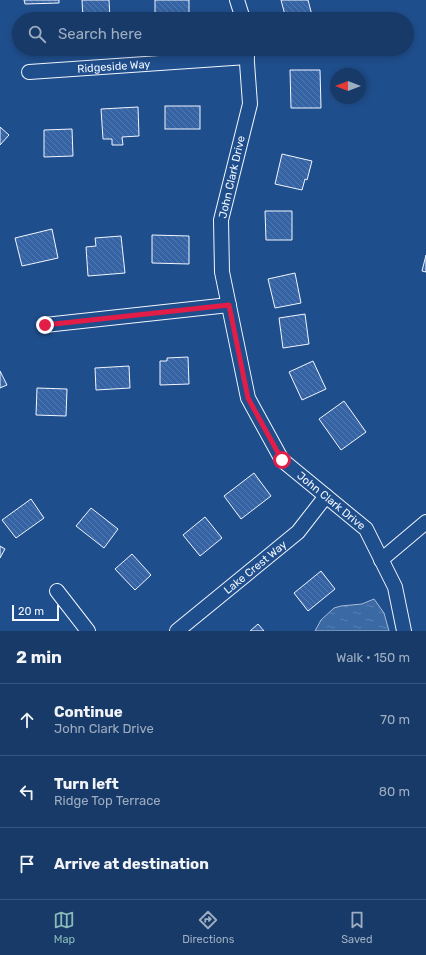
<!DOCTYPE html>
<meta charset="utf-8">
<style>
:root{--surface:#173a69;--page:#244571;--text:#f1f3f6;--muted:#9eadc0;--line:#36547d;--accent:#8bbbb9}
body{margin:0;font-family:Rubik,sans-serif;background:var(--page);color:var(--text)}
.compass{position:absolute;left:330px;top:68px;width:36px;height:36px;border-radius:50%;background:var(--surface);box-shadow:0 2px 6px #0003;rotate:270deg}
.scale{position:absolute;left:12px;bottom:10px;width:47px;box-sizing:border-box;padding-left:4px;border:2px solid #f2f6ff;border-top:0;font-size:11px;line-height:14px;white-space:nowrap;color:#f2f6ff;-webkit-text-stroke:3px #1f4e8c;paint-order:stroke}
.stop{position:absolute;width:12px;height:12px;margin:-9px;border:3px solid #e11d48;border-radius:50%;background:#fff}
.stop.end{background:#e11d48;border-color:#fff;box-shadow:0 1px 4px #0008}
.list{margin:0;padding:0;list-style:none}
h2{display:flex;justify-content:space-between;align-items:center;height:52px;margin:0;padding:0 16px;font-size:17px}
h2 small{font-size:13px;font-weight:400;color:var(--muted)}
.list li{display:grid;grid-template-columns:26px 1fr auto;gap:12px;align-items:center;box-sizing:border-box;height:72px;padding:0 16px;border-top:1px solid var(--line)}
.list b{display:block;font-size:15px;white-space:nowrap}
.list p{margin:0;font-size:13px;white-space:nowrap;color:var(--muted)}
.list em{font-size:13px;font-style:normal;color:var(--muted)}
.icon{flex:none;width:22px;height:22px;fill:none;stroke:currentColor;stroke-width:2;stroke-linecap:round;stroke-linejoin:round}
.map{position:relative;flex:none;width:426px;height:631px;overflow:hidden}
.search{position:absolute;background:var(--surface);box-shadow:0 2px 6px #0003;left:12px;right:12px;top:12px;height:44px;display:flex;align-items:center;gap:10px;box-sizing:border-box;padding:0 14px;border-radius:22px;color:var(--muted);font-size:15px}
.sheet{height:268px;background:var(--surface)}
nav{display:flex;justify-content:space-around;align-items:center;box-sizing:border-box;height:56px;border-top:1px solid var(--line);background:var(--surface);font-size:11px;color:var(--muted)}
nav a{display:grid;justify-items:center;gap:2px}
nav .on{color:var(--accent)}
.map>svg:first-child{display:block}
.water{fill:url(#water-ripples);stroke:#a8bbd7}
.building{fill:url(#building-back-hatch);stroke:#f2f6ff}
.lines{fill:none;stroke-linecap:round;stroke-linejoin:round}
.street-casing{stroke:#f2f6ff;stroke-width:16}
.street{stroke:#1f4e8c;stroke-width:14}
.route{stroke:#e11d48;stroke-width:5}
.labels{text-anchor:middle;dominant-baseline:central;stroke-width:3;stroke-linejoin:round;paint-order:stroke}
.street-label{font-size:11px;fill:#f2f6ff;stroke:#1f4e8c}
</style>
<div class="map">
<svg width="426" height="631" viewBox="0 0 426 631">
<defs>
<pattern id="water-ripples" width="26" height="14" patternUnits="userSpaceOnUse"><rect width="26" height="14" fill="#3b69a3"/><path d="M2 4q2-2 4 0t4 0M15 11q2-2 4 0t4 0" fill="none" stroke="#587fb1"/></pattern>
<pattern id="building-back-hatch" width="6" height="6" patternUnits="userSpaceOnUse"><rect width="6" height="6" fill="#3563a3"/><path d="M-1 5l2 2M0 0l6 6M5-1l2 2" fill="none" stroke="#537ab1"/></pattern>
</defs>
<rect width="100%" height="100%" fill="#1f4e8c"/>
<polygon class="water" points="374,599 384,613 389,631 315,631 321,620 334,608 341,606 362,604"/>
<g class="building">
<polygon points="24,0 59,0 59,3 25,4"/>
<polygon points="82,0 109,0 110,19 83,19"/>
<polygon points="155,0 189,0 189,14 155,15"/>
<polygon points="281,0 308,0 313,19 286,19"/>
<polygon points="290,70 320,70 321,108 291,108"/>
<rect x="165" y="106" width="35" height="23"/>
<polygon points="138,107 139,136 122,137 123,145 112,145 112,139 103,139 101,109"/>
<polygon points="0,127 9,135 0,145"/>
<polygon points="72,129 73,156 44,157 44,130"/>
<polygon points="282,154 312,161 307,180 305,179 302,190 275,184"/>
<polygon points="265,211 292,211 292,240 266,240"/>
<polygon points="52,229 58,258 22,266 15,238"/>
<polygon points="152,235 189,236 189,264 152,263"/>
<polygon points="121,236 125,273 88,276 86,247 96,246 95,238"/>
<polygon points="426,255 426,272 422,271"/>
<polygon points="295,273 301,303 275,308 268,279"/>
<polygon points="305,314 309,344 283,348 279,318"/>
<polygon points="188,357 189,384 160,385 160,361 167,361 167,358"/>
<polygon points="313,361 326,389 302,400 289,372"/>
<polygon points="129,366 130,388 96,390 95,368"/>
<polygon points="0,371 7,385 0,388"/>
<polygon points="37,388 67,389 66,416 36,415"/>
<polygon points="344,401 366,432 341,450 319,419"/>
<polygon points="254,473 271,496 241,519 224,496"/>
<polygon points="31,499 44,518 16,538 2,520"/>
<polygon points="91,508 118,529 104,548 76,526"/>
<polygon points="205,517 222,538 200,556 183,535"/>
<polygon points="0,546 5,549 0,558"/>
<polygon points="132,554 151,575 135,590 115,569"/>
<polygon points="321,571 335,589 308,611 294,593"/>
<polygon points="258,624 264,631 250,631"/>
</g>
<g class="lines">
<defs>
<g id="street">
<polyline points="237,0 243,19"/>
<path id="s1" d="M 246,49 L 250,104 L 221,220 L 222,272 L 248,398 L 282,460 L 366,529 L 395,587 L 404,631"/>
<path id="s2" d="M 29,72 L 247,57"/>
<polyline points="45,325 229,305"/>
<polyline points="381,560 426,522"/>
<polyline points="57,591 88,631"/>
<path id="s3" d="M 177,631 L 298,532 L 326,496"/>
</g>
</defs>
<use href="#street" class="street-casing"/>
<use href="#street" class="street"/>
</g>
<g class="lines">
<polyline class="route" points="45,325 229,305 248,398 282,460"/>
</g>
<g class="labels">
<g class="street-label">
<text stroke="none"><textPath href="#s2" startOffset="85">Ridgeside Way</textPath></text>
<text transform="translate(232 177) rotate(-77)">John Clark Drive</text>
<text stroke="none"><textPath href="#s1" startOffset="490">John Clark Drive</textPath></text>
<text stroke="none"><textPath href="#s3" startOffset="101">Lake Crest Way</textPath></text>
</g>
</g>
</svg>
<svg class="compass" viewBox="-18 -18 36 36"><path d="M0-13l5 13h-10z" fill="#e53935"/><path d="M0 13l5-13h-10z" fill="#9eadc0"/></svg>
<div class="scale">20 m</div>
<div class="stop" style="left:282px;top:460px"></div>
<div class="stop end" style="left:45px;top:325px"></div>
<div class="search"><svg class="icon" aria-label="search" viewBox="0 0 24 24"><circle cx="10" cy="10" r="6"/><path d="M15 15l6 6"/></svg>Search here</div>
</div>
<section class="sheet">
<h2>2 min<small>Walk · 150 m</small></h2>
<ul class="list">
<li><svg class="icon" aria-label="ahead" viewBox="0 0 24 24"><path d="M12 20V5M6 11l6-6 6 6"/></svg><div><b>Continue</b><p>John Clark Drive</p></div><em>70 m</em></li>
<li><svg class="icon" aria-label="left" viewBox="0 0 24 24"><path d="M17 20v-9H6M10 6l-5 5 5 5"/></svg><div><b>Turn left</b><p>Ridge Top Terrace</p></div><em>80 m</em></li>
<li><svg class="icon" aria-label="arrive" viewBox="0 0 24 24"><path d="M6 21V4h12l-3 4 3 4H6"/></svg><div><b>Arrive at destination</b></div></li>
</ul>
</section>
<nav>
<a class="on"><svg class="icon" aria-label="map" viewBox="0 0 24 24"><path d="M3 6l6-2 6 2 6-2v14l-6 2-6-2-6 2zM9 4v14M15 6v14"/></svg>Map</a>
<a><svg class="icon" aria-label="directions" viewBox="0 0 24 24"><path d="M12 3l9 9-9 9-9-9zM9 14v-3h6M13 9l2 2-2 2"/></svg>Directions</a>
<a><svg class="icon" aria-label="saved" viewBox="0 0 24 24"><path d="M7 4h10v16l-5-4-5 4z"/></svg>Saved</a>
</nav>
